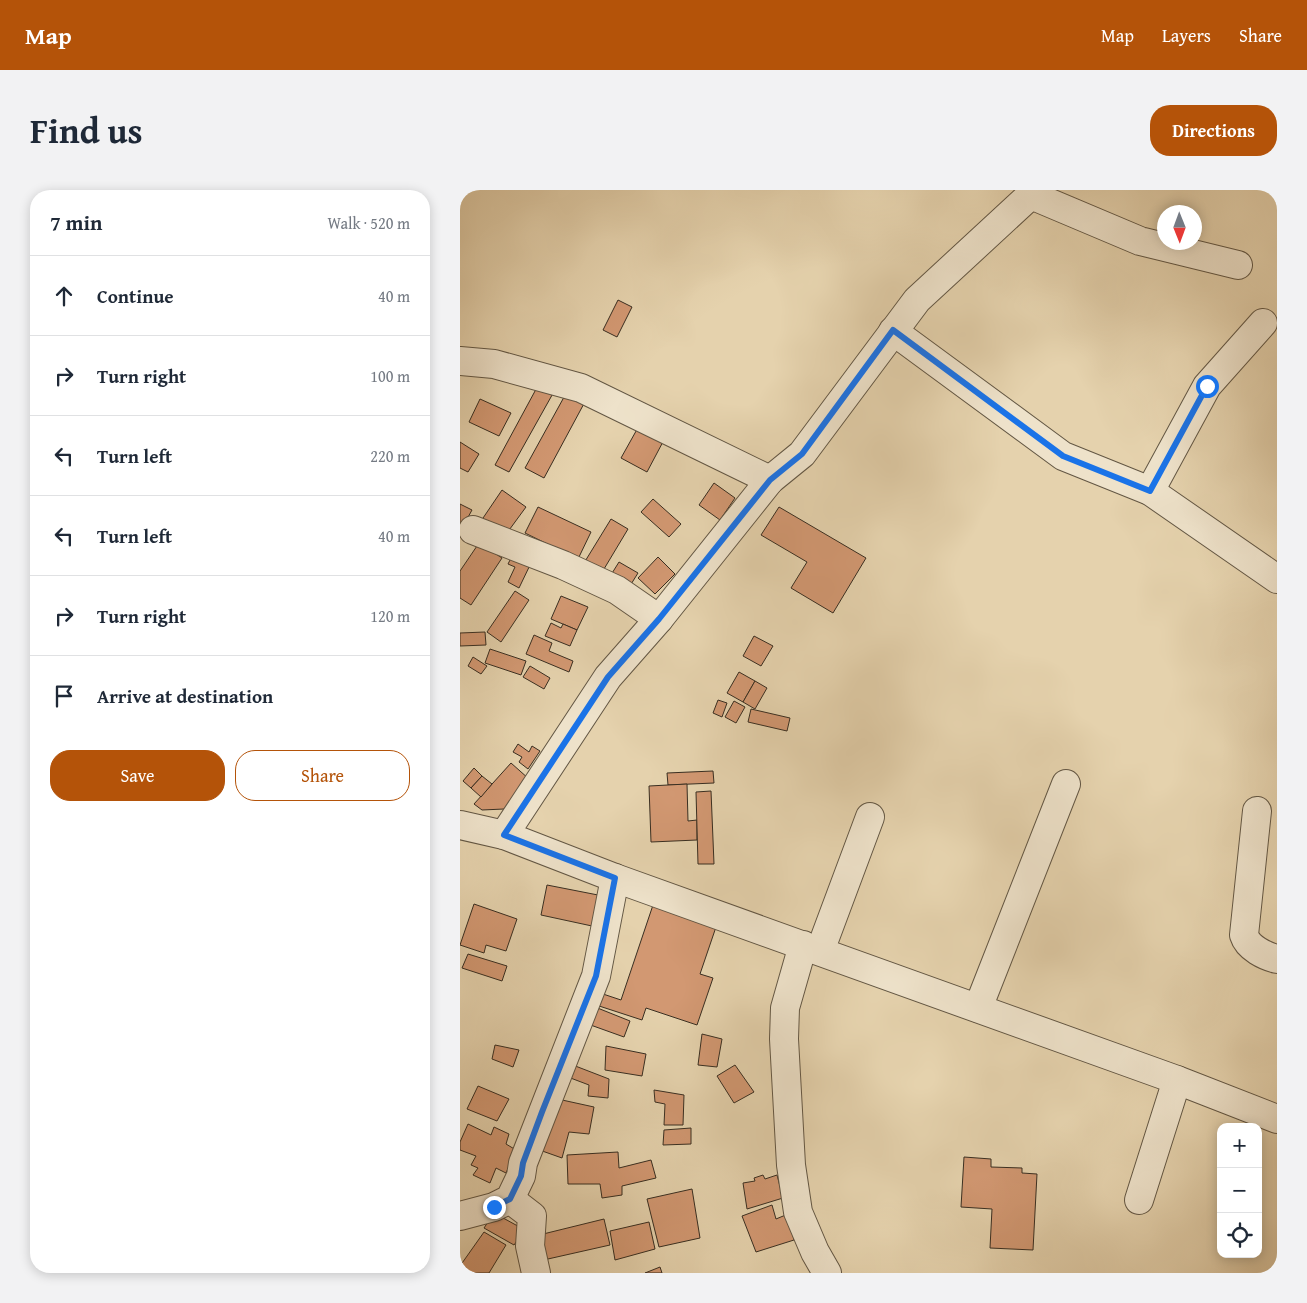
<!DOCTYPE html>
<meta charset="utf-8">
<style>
:root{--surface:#fff;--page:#f2f2f3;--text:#1f2937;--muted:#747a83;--line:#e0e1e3;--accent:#b45309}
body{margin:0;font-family:"Gentium Book Plus",serif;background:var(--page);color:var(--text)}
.controls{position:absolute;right:15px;bottom:15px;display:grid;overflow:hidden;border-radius:10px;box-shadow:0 2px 12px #0003}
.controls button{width:45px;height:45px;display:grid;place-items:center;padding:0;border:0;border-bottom:1px solid var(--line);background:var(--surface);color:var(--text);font:25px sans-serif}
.compass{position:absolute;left:697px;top:15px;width:45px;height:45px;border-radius:50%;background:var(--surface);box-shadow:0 2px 12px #0003;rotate:179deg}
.stop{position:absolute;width:15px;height:15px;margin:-11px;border:4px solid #1a73e8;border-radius:50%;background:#fff}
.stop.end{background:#1a73e8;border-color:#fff;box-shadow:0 1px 5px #0008}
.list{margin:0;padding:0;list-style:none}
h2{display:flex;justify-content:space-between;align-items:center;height:65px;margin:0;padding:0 20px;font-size:21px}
h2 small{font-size:16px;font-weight:400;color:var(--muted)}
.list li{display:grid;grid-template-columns:32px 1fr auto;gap:15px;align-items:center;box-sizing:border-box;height:80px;padding:0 20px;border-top:1px solid var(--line)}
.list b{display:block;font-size:19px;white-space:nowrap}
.list em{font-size:16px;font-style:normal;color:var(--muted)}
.actions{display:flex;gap:10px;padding:15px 20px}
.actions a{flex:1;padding:11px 0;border:1px solid var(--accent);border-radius:20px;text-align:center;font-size:18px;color:var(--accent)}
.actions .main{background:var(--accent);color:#fff}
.icon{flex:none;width:28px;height:28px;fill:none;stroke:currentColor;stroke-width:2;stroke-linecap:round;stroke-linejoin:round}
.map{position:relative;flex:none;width:817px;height:1083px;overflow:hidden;border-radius:20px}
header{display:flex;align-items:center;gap:30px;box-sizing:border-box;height:70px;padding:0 25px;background:var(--accent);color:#fff}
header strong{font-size:24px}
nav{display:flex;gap:28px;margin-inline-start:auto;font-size:18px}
.intro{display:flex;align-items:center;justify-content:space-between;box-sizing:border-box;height:120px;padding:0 30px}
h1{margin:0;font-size:35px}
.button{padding:12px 22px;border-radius:20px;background:var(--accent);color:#fff;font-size:18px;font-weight:700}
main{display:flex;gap:30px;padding:0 30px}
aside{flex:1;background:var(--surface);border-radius:20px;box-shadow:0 2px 12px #0003}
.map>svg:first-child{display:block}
.building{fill:#d29872;stroke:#382e21}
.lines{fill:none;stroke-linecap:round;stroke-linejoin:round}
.minor-casing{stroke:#635744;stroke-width:30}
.minor{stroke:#eee2ca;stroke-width:28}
.route{stroke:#1a73e8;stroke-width:6}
</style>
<header>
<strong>Map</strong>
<nav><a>Map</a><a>Layers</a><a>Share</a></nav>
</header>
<div class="intro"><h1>Find us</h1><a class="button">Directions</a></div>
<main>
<aside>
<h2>7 min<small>Walk · 520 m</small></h2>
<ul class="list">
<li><svg class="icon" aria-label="ahead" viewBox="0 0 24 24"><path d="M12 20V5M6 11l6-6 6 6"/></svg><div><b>Continue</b></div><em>40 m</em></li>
<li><svg class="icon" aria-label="right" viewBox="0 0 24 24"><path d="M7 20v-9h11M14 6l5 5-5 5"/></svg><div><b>Turn right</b></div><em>100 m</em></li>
<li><svg class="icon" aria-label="left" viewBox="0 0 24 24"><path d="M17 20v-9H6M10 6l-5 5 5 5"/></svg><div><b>Turn left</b></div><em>220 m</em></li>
<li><svg class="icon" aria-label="left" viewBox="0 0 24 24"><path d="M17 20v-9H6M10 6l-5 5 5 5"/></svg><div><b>Turn left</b></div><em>40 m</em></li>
<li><svg class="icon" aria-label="right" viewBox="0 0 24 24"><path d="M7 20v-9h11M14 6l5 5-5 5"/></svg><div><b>Turn right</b></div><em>120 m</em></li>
<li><svg class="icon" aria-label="arrive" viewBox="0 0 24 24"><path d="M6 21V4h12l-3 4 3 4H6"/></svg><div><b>Arrive at destination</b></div></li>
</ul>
<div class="actions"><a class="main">Save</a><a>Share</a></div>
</aside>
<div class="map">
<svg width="817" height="1083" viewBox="0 0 817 1083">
<rect width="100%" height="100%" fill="#e5d2ad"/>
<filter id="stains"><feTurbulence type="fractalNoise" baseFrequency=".004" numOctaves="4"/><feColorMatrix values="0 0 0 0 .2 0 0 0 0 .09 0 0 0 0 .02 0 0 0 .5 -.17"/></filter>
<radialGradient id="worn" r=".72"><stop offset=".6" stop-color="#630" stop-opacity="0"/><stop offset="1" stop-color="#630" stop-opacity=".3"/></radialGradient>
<g class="building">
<polygon points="158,110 172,117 157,147 143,140"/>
<polygon points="81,190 96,198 49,282 35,275"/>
<polygon points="109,198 127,208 84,288 65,278"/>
<polygon points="20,209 51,223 39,246 9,232"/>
<polygon points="180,234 205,248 187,282 161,268"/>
<polygon points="0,252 19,264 8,282 0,278"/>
<polygon points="254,293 275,308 260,330 239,315"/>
<polygon points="42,300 66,317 44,347 21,331"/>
<polygon points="193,309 221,334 209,347 181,322"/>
<polygon points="0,314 12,320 2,338 0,336"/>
<polygon points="78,317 131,342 118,369 65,343"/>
<polygon points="319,317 406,368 373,423 331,398 347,372 301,345"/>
<polygon points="151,329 168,339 141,384 124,373"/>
<polygon points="19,353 42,368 11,415 0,408 0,381"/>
<polygon points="53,364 71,373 59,398 48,392 55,377 48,374"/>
<polygon points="198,367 215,384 195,404 178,388"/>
<polygon points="159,372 178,383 168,399 149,388"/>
<polygon points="55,401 69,410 41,452 27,442"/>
<polygon points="101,406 128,417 117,440 91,429"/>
<polygon points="91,433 101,438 103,434 117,440 110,456 85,446"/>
<polygon points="25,442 26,455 0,456 0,443"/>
<polygon points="74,445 92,453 89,461 113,471 109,482 66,464"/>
<polygon points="294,446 313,456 301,476 283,466"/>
<polygon points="30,459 66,471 61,485 25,473"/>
<polygon points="13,467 27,476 21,484 8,476"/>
<polygon points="70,476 90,488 84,499 63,487"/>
<polygon points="279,482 295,491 283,512 267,503"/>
<polygon points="295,491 307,498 295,519 283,512"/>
<polygon points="258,510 267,513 262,527 253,523"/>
<polygon points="274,511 285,517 276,533 265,527"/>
<polygon points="291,519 330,528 327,541 288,532"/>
<polygon points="58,554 69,562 72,556 80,561 68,579 59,572 62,567 53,562"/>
<polygon points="51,573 69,589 44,619 22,620 14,614"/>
<polygon points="14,578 22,586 11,598 3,591"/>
<polygon points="253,581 254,593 208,595 207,583"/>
<polygon points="22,586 32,594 21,607 11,598"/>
<polygon points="227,594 228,631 237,630 237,650 191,652 189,596"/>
<polygon points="251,601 254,674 238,674 236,602"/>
<polygon points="87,695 138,705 132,736 81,725"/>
<polygon points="14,714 57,729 46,761 26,755 24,763 0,755"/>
<polygon points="193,715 256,737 240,784 253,788 237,835 186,818 182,830 133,814 137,802 161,810"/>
<polygon points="8,764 47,776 42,791 2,778"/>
<polygon points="130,815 170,831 164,847 125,833"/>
<polygon points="242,844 262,849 257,877 238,875"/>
<polygon points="35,855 59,860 53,877 32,869"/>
<polygon points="146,856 186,864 182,886 145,880"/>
<polygon points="105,872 149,889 148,908 128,906 129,895 100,884"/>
<polygon points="275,875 294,902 274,913 257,886"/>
<polygon points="18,896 49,909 37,931 7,919"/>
<polygon points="194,900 224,905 223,935 204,935 205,914 195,912"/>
<polygon points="93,908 134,917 129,944 109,942 102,968 71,957"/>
<polygon points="8,934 31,945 34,937 49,944 46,954 56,960 46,983 36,978 30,993 13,985 18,978 11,975 16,966 0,960 0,952"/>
<polygon points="231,938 231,954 203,955 204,940"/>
<polygon points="158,962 159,978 191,970 196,988 162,996 162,1005 142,1008 140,994 108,994 107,965"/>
<polygon points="504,967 531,969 531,977 562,978 562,983 577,984 573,1060 530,1058 532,1019 501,1017"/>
<polygon points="303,985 305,989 317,985 323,1008 287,1019 283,993 295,991 294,988"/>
<polygon points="232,999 240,1048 199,1057 187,1009"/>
<polygon points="312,1015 316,1029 328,1024 334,1050 296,1062 282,1026"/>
<polygon points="34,1023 65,1040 54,1055 24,1038"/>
<polygon points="144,1029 150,1055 79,1071 75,1046"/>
<polygon points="189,1032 195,1059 155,1070 150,1041"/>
<polygon points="24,1042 46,1055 29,1083 10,1083 0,1078 0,1076"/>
<polygon points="200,1077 202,1083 185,1083"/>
</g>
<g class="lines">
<defs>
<g id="minor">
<polyline points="571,5 680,51 778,75"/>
<polyline points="433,141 603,266 690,301 817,389"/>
<polyline points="0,171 34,174 121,198 310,290"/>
<polyline points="690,301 747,196 803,133"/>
<polyline points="13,340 103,375 157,400 199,429"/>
<path d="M 797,621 L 784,745 C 788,758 805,766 817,769"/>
<polyline points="0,635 44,645 155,688 717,890 817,929"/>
<polyline points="44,645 148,487 199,429 310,290 342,264 457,110 576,0"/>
<polyline points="343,755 325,818 324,849 331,975 338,1022 355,1062 367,1083"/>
<polyline points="360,761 410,627"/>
<polyline points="518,818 606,594"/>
<polyline points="50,1009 72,1026 70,1056 76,1083"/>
<polyline points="679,1010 717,890"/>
<polyline points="0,1026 34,1017 50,1009 61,986 63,973 136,786 155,688"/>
</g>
</defs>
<use href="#minor" class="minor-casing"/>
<use href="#minor" class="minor"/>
</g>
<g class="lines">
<polyline class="route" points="34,1017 50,1009 61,986 63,973 82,922 136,786 155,688 44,645 148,487 199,429 310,290 342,264 433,140 603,266 690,301 747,196"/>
</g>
<rect width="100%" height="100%" filter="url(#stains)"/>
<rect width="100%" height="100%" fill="url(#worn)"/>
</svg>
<div class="controls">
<button>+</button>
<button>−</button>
<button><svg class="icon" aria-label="locate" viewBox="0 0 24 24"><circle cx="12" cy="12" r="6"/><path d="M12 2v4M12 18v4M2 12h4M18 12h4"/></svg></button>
</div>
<svg class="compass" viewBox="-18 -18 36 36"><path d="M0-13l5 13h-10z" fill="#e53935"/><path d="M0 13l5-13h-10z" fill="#747a83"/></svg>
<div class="stop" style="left:747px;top:196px"></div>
<div class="stop end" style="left:34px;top:1017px"></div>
</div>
</main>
